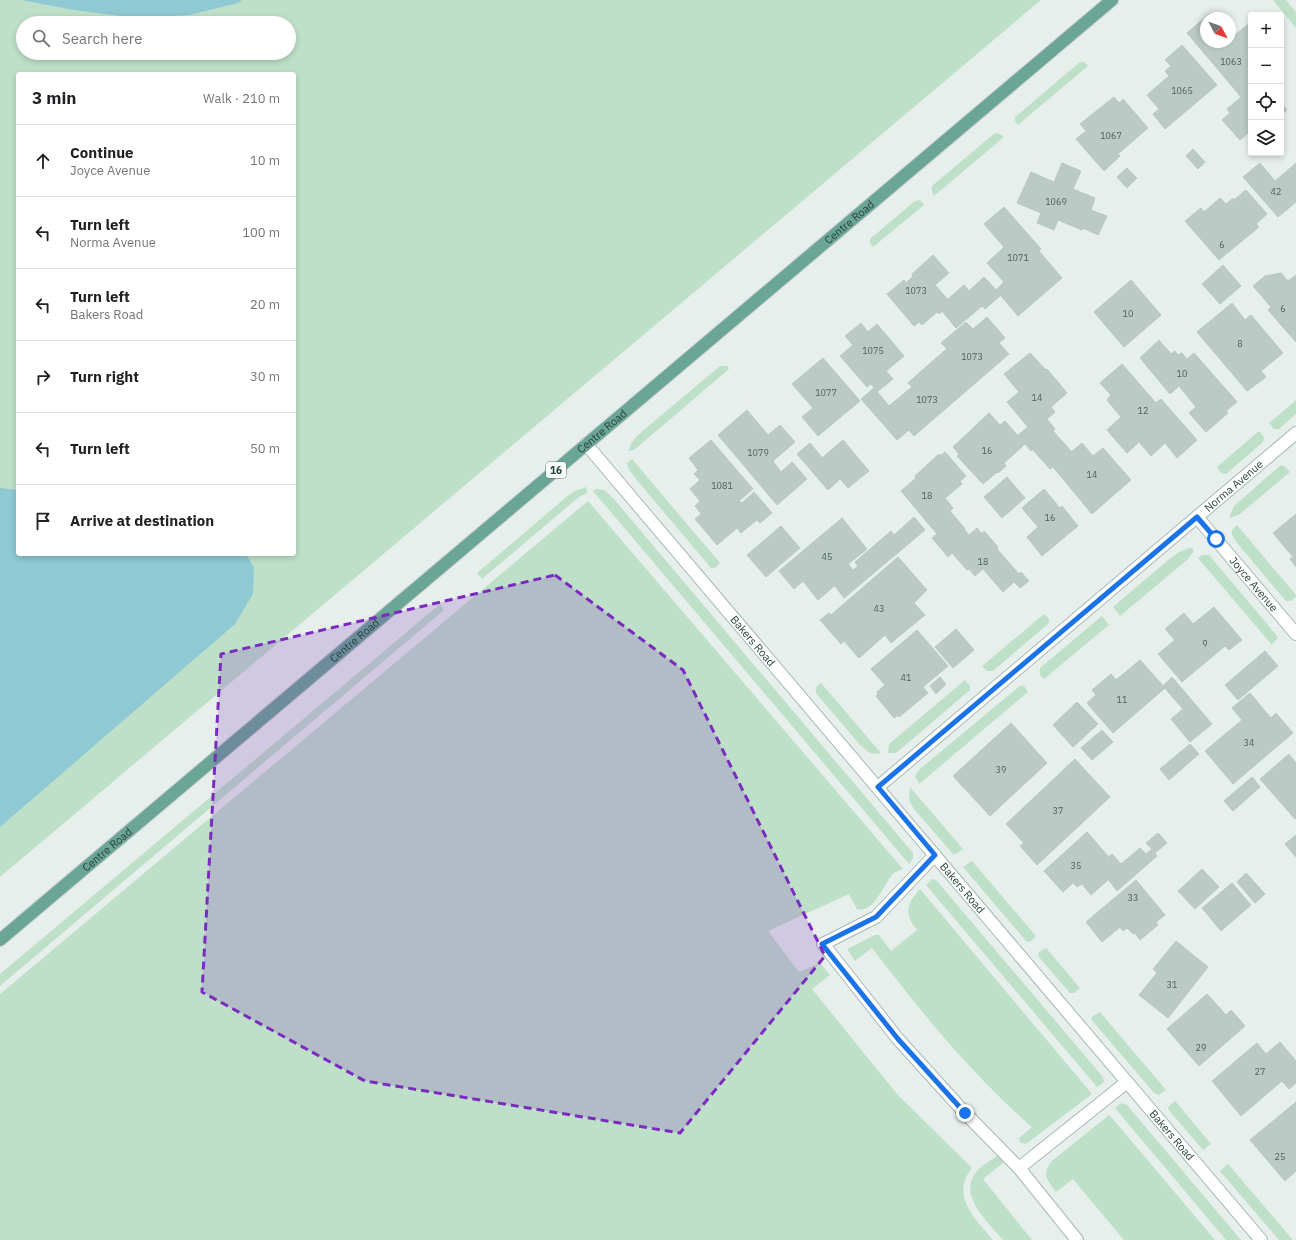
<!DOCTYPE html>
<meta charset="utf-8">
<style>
:root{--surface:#fff;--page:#f6f6f6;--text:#202124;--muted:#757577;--line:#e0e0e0}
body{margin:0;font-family:"IBM Plex Sans",sans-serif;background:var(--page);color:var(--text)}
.controls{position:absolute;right:12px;top:12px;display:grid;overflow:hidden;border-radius:4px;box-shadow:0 2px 6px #0003}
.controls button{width:36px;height:36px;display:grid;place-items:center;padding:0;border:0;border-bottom:1px solid var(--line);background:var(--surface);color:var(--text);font:20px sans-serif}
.compass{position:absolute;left:1200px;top:12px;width:36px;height:36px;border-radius:50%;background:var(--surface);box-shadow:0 2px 6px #0003;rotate:131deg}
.stop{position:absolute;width:12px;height:12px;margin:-9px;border:3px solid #1a73e8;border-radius:50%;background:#fff}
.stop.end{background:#1a73e8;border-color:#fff;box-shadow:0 1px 4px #0008}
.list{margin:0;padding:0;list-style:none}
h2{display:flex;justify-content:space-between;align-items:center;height:52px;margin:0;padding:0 16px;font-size:17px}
h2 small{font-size:13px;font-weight:400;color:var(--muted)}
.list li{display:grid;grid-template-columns:26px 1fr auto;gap:12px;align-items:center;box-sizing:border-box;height:72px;padding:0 16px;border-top:1px solid var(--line)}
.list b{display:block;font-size:15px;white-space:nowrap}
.list p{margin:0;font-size:13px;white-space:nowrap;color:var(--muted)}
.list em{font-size:13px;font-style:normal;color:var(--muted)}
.icon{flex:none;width:22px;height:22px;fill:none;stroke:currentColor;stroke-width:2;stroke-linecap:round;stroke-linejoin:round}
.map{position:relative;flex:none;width:1296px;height:1240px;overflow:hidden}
.search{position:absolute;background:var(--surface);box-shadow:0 2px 6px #0003;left:16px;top:16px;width:280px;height:44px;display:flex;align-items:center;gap:10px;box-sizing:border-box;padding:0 14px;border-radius:22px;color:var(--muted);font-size:15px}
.panel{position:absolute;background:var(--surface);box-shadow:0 2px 6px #0003;left:16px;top:72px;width:280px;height:484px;border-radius:4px}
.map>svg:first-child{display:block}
.green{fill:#bfe0c8;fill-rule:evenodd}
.water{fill:#8ec9d4}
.building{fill:#bbcac4;stroke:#b8c9c2}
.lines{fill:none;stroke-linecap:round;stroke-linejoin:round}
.minor-casing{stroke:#a8b8b2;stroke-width:14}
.major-casing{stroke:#c2cac8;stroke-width:14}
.minor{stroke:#fff;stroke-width:12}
.major{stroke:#6aa596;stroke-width:12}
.route{stroke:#1a73e8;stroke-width:5}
.marked{fill:#7b2cbf;fill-opacity:0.2;stroke:#7b2cbf;stroke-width:3;stroke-dasharray:8 5;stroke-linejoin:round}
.labels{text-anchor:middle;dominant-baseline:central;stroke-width:3;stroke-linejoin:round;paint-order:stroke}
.number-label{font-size:9px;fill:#4a645c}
.shield{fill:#f7fbf9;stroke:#637a73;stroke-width:1}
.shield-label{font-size:10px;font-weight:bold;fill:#24423a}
.street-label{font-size:11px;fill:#24423a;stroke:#f7fbf9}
</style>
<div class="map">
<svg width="1296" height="1240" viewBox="0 0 1296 1240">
<rect width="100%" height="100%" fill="#e6efeb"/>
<g class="green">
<path d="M 0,0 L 1041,0 L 0,877 ZM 23,23 L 289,23 L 289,53 L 23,53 ZM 18,74 L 294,74 L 294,554 L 18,554 Z"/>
<polygon points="1273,0 1286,0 1296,12 1296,28"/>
<polygon points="1080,62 1084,62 1088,66 1018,125 1015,121 1015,117"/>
<polygon points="995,133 1000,134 1004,137 934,196 932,192 932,186"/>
<polygon points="920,200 924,205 873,247 870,243 870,239 915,201"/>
<polygon points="720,366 727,366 729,369 634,450 628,451 632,442 638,435"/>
<polygon points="1296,400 1296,414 1279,429 1274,429 1269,423"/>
<polygon points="1259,431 1264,437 1263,442 1226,474 1221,473 1217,467"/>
<polygon points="632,459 720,563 715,568 711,568 636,479 629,470 627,463"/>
<polygon points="1281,465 1284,466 1290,472 1240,514 1230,518 1230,515 1234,506"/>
<polygon points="586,487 587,493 579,497 482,579 477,573 570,494 575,491"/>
<polygon points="597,489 604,490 613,498 913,853 913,859 909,864 593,491"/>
<path d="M 588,501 L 903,869 C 900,870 897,871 894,873 C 884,882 875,914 857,909 L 849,894 L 768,931 L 799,972 L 820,963 L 830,975 L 812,989 L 897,1094 L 972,1168 C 950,1196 975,1218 993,1240 L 0,1240 L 0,994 Z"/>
<polygon points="1237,525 1296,595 1296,597 1290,601 1286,601 1238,544 1232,535 1232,530"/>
<polygon points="1189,548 1192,548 1194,551 1187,560 1120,616 1113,607 1168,560 1179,552"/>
<polygon points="1202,555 1209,555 1278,637 1272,645 1198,558"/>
<polygon points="440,604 444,610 0,986 0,974"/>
<polygon points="1044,614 1049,619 1049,623 993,671 987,671 982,666"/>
<polygon points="1102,616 1109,625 1044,679 1040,675 1040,668"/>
<polygon points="965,680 970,686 970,690 896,753 888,753 889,744"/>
<polygon points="821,683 881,753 878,754 870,753 860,745 816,693 816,687"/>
<polygon points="1021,685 1025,687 1028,692 919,784 915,776 920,769"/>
<polygon points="910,787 963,849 956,854 953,854 914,809 909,800"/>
<polygon points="972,861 1036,936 1031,941 1027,942 963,867"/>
<polygon points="932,879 936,880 1103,1077 1104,1082 1097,1087 926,885"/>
<path d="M 920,889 L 1092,1094 L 1026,1144 L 1020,1142 L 1019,1138 L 1032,1127 C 971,1074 921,1012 872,948 L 855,961 L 847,949 L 875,935 L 879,935 L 891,951 L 917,930 C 915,927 911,923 910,919 C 905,907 912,898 920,889 Z"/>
<polygon points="1046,948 1080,988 1074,993 1070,993 1038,956 1039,952"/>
<polygon points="1100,1012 1166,1090 1159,1095 1155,1094 1091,1019 1093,1016"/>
<polygon points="1175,1101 1211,1144 1203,1150 1168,1109 1169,1106"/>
<polygon points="1121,1103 1127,1105 1241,1240 1226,1240 1115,1108"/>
<path d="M 1109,1115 L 1118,1125 L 1215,1240 L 1124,1240 L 1073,1179 L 1056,1192 C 1047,1179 1041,1175 1052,1161 Z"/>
<path d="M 998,1155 L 1003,1159 L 1003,1163 L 983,1179 L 1032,1240 L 1003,1240 C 989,1223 957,1195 976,1172 C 982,1165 992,1160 998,1155 Z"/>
<polygon points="1228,1164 1293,1240 1279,1240 1220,1171"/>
</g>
<g class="water">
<polygon points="21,0 242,0 238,3 189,15 137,18 74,10"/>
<polygon points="0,488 18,490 18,554 246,554 254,568 253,594 235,624 0,827"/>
</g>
<g class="building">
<polygon points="1209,14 1213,18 1206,18 1206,42 1230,42 1230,39 1251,22 1251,80 1237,92 1187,33"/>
<polygon points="1182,45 1217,85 1165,129 1153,114 1159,109 1147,95 1169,76 1165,71 1171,66 1165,60"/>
<polygon points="1251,80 1251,111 1237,92"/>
<polygon points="1114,97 1119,103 1123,99 1148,128 1118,154 1120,156 1104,171 1076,139 1086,131 1080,124"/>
<polygon points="1240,98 1251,111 1251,137 1248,133 1240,140 1222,120 1230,113 1227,109"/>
<polygon points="1281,103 1287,110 1281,115"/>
<polygon points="1193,149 1205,162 1198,169 1186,156"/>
<polygon points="1062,163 1081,171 1073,189 1095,198 1091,210 1107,216 1098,235 1083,228 1082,230 1058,220 1054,230 1037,223 1041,213 1017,203 1031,172 1054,182"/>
<polygon points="1260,163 1275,181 1296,163 1296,202 1278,217 1243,177"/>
<polygon points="1127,168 1137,178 1127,188 1117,177"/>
<polygon points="1246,190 1267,214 1256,224 1235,199"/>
<polygon points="1220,198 1226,204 1233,198 1259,227 1219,260 1185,221 1201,208 1204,212"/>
<polygon points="1004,207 1041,249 1039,251 1062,278 1018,316 996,290 1004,282 987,263 1004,247 984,224"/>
<polygon points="933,255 949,273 935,285 951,303 939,314 937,312 922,325 919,322 914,326 887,294 904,280 906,283 913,276 912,274"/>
<polygon points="1223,265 1241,286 1220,304 1202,284"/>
<polygon points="1281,273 1288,281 1296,275 1296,342 1268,310 1271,307 1253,286 1265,276"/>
<polygon points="984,277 1001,295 985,309 969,291"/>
<polygon points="1131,280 1161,315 1124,347 1094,312"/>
<polygon points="964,285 982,306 956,328 942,311 951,303 948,299"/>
<polygon points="1232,303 1245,320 1251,315 1283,353 1261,371 1266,377 1247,391 1197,332"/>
<polygon points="987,317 1005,338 999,343 1009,354 965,392 936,358 947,349 941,343 966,322 973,329"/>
<polygon points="861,323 868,332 877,324 904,356 867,387 840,356 853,345 845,336"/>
<polygon points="1159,340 1171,354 1175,351 1178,355 1182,353 1187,359 1194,353 1237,402 1226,411 1228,413 1206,432 1189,413 1196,407 1179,386 1170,394 1140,358"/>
<polygon points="1030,353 1046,370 1047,369 1067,393 1051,407 1055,412 1047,419 1055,429 1031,451 1018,435 1028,427 1007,402 1019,392 1004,374"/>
<polygon points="823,358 860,401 818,436 802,417 813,408 792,384"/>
<polygon points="936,358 965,392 914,436 889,406 912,387 908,383"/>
<polygon points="1122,364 1156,403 1161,399 1197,440 1177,458 1165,443 1151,456 1139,442 1127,453 1107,430 1121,417 1107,400 1111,395 1100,383"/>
<polygon points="886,371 893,379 877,392 871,384"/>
<polygon points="874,388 909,430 897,440 861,399"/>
<polygon points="747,410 768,435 780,425 795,442 773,461 781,472 792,462 807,479 777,505 718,435"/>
<polygon points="989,413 1000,425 1005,421 1025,444 1004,463 1006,466 998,473 997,472 983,484 957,456 959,454 953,447"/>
<polygon points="1053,431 1071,451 1050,469 1032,449"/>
<polygon points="711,440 753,489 710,525 695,506 700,501 690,489 700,480 694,474 698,470 689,458"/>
<polygon points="843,440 869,471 848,488 822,458"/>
<polygon points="810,443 840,479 828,490 797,454"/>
<polygon points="1082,443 1093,456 1103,448 1131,480 1092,514 1053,467"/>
<polygon points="945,452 966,476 960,481 962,484 945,498 953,508 950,511 956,518 937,534 901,491 916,478 915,476 939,454 940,456"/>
<polygon points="1007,477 1025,498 1002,518 984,497"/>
<polygon points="1044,489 1060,508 1062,506 1078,526 1042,556 1027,537 1038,527 1022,508"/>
<polygon points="754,492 772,513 760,523 757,520 741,533 737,528 717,545 695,519 701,514 710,525 739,501 742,503"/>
<polygon points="1296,514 1296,567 1290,559 1293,557 1273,533"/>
<polygon points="914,517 925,530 844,598 835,586 858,566 855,562 891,531 894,535"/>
<polygon points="842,518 867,549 848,564 853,570 818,600 803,581 794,589 779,571"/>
<polygon points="956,518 965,529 945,545 952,553 948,557 932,538"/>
<polygon points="781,526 800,548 766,577 747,555"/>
<polygon points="977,528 982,534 984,531 998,547 997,549 1019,574 1021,572 1029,581 1020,588 1014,582 1003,592 983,569 975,576 969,569 967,570 945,545 964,529 969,535"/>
<polygon points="898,557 927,590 914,603 925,615 891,643 885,635 859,658 844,641 841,644 820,620 829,613 831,615"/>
<polygon points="1214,607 1242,640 1229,650 1225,646 1182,682 1158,654 1175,640 1165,629 1184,613 1193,624"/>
<polygon points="956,629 974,650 953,668 935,647"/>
<polygon points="917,630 948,666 923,687 928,693 899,717 898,715 894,718 876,696 878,694 877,692 885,685 871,669"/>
<polygon points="1265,651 1278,666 1238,700 1225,685"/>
<polygon points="1140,660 1165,688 1113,733 1087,703 1096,695 1092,690 1111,674 1116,680"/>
<polygon points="940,677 946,684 936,694 930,686"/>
<polygon points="1172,677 1212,724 1190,742 1171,719 1183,709 1163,686"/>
<polygon points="1250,693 1260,705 1242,720 1232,708"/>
<polygon points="1077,702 1098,724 1073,747 1053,725"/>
<polygon points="1260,705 1271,718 1276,713 1293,733 1233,784 1205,751"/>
<polygon points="1011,723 1047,763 990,816 953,776"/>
<polygon points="1102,730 1113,742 1092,760 1081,748"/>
<polygon points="1190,744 1199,754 1169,780 1160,769"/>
<polygon points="1289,754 1296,763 1296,818 1295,819 1260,779"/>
<polygon points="1075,759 1110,797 1037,865 1020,846 1024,843 1006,824"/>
<polygon points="1252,777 1260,787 1233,811 1224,801"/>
<polygon points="1087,832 1108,856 1104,861 1105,862 1099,868 1109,879 1091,895 1082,884 1077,887 1073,883 1063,892 1044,871"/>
<polygon points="1158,833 1167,843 1155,853 1157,856 1117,891 1099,868 1105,862 1104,861 1112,854 1121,864 1140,848 1146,854 1152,849 1146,843"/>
<polygon points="1296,835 1296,857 1285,844"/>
<polygon points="1202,869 1219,887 1195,909 1178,891"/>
<polygon points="1246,873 1265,894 1255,903 1237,882"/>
<polygon points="1136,880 1165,915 1156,922 1158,925 1140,940 1135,933 1133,934 1127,928 1123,931 1120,927 1102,942 1086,922"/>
<polygon points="1232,883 1251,905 1221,931 1202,908"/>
<polygon points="1176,941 1208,967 1168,1018 1139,995 1157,973 1153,969"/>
<polygon points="1207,994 1226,1015 1231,1010 1245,1026 1199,1066 1167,1029"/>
<polygon points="1280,1042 1296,1061 1296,1083 1289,1089 1282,1081 1241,1116 1212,1081 1257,1043 1266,1054"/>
<polygon points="1296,1102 1296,1171 1285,1181 1250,1140"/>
</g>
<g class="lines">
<defs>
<g id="minor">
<path id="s1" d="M 586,444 L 1261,1240"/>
<path id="s2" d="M 1197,517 L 1296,634"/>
<path id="s3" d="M 878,787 L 1296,433"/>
<polyline points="935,855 876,917 823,944 898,1039 965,1113 1019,1168 1127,1082"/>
<polyline points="1019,1168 1077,1240"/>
</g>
<g id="major">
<path id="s4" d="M 0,940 L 1112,0"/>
</g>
</defs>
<use href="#minor" class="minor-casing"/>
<use href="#major" class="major-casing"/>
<use href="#minor" class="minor"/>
<use href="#major" class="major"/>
</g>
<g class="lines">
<polyline class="route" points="965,1113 898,1039 822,944 876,917 935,855 878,787 1197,517 1216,539"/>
</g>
<path class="marked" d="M 555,575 L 683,670 L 825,956 L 680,1133 L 365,1081 L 202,992 L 221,654 Z"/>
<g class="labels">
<g class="number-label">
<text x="1231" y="61">1063</text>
<text x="1182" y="90">1065</text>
<text x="1111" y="135">1067</text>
<text x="1276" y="191">42</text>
<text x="1056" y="201">1069</text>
<text x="1222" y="244">6</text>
<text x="1018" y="257">1071</text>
<text x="916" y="290">1073</text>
<text x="1283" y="308">6</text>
<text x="1128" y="313">10</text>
<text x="1240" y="343">8</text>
<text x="873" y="350">1075</text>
<text x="972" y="356">1073</text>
<text x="1182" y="373">10</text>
<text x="826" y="392">1077</text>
<text x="1037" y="397">14</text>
<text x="927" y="399">1073</text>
<text x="1143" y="410">12</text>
<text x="987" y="450">16</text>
<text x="758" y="452">1079</text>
<text x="1092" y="474">14</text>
<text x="722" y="485">1081</text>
<text x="927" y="495">18</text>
<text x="1050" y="517">16</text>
<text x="827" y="556">45</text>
<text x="983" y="561">18</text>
<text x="879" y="608">43</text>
<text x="1205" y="643">9</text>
<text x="906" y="677">41</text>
<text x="1122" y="699">11</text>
<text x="1249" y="742">34</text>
<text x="1001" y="769">39</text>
<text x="1058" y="810">37</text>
<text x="1076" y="865">35</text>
<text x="1133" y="897">33</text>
<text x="1172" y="984">31</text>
<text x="1201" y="1047">29</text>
<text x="1260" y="1071">27</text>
<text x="1280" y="1156">25</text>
</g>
<rect class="shield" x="546" y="462" width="20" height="16" rx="3"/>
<g class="shield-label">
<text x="556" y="470">16</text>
</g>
<g class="street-label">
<text stroke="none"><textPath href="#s4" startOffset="1112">Centre Road</textPath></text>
<text stroke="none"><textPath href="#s4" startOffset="788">Centre Road</textPath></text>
<text stroke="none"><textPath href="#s3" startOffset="466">Norma Avenue</textPath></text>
<text stroke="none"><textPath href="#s2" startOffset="88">Joyce Avenue</textPath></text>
<text stroke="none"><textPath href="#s4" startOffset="464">Centre Road</textPath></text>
<text stroke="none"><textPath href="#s1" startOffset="258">Bakers Road</textPath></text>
<text stroke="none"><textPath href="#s4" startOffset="140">Centre Road</textPath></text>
<text stroke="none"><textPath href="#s1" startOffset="582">Bakers Road</textPath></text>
<text stroke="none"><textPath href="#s1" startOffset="906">Bakers Road</textPath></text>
</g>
</g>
</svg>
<div class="controls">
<button>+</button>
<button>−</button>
<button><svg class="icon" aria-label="locate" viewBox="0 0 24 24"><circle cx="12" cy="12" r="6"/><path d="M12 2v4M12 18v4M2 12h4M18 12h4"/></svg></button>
<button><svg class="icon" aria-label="layers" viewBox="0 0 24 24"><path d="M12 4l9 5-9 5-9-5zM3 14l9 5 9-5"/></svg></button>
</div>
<svg class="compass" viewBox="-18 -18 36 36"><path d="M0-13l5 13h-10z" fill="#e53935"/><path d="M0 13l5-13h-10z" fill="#757577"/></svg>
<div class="stop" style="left:1216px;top:539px"></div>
<div class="stop end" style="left:965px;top:1113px"></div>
<div class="search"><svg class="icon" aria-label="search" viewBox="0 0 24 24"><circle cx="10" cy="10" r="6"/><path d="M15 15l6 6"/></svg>Search here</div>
<section class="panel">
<h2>3 min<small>Walk · 210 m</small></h2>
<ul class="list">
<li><svg class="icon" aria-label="ahead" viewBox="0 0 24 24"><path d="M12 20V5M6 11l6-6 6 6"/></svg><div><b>Continue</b><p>Joyce Avenue</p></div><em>10 m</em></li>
<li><svg class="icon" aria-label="left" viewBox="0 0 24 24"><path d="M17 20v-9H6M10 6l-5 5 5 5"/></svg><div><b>Turn left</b><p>Norma Avenue</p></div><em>100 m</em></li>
<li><svg class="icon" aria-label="left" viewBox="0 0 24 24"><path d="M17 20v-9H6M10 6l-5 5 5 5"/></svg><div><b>Turn left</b><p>Bakers Road</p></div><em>20 m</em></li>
<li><svg class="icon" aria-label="right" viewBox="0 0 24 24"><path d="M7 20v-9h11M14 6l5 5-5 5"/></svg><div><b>Turn right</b></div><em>30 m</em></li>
<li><svg class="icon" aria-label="left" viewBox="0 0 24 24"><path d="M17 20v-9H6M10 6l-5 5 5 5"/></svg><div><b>Turn left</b></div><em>50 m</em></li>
<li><svg class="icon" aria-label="arrive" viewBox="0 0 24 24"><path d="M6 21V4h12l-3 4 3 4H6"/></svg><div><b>Arrive at destination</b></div></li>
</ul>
</section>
</div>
